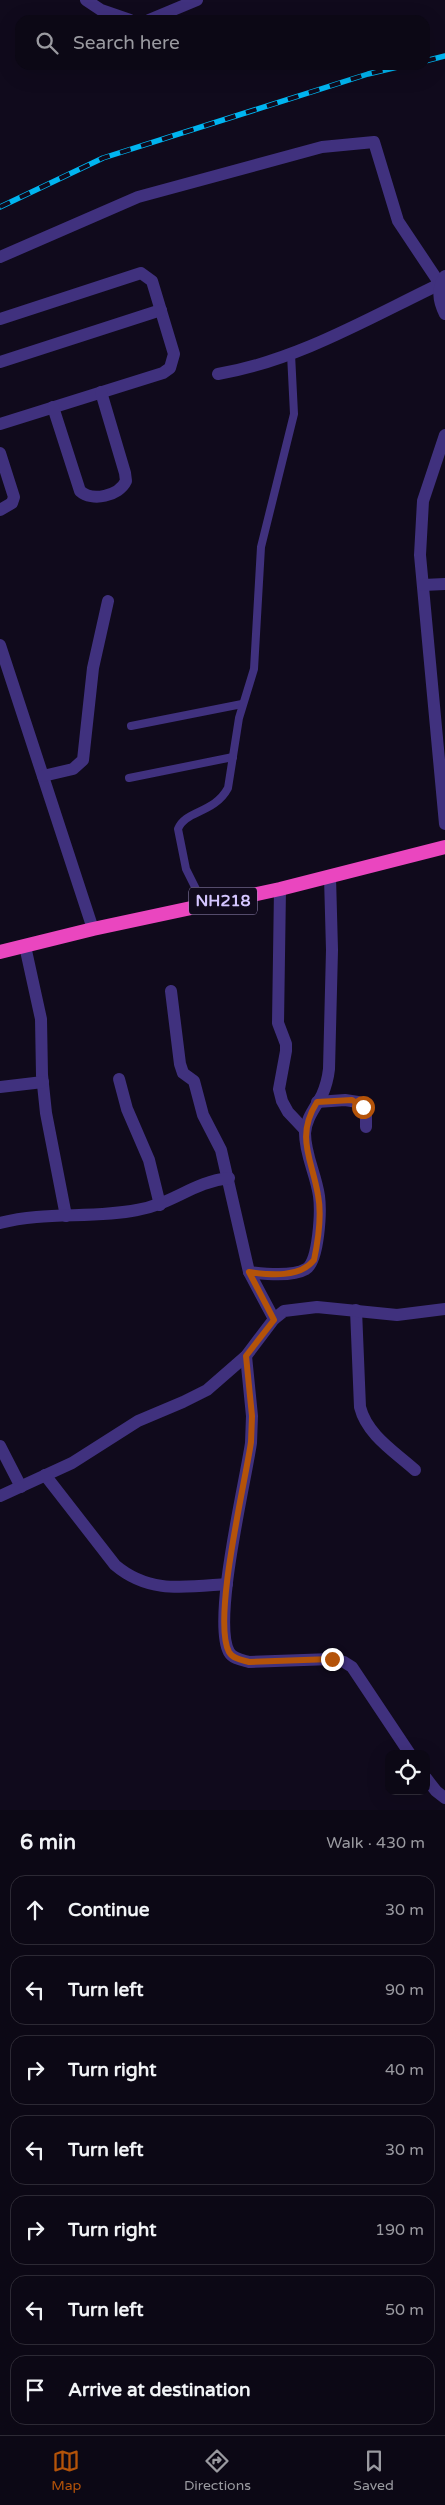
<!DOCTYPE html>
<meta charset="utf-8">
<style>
:root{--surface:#0c0815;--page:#1a1622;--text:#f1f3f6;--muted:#9a9aa0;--line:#2c2934;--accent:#b45309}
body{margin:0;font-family:"Varela Round",sans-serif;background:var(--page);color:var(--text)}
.controls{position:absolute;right:15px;bottom:15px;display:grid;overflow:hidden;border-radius:10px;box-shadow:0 5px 20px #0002}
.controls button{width:45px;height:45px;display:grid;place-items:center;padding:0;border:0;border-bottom:1px solid var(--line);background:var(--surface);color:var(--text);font:25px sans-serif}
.stop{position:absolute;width:15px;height:15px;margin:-11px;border:4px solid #b45309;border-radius:50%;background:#fff}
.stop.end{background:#b45309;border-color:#fff;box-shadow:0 1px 5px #0008}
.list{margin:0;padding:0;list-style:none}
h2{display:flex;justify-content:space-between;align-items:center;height:65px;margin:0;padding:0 20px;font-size:21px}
h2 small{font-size:16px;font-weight:400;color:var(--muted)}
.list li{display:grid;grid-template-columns:32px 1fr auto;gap:15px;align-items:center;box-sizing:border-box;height:70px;margin:0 10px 10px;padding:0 10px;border:1px solid var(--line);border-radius:15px}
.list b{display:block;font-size:19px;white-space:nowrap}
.list em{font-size:16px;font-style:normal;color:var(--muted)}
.icon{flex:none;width:28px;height:28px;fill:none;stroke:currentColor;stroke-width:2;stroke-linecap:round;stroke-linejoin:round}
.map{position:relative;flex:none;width:445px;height:1810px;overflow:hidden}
.search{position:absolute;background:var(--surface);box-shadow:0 5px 20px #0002;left:15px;right:15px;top:15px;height:55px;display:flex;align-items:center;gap:12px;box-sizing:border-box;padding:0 18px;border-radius:15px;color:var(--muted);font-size:19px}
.sheet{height:625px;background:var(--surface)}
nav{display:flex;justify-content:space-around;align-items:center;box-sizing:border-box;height:70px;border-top:1px solid var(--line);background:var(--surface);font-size:14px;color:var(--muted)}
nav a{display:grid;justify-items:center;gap:2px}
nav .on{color:var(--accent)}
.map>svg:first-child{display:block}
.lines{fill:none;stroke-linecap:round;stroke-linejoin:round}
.service{stroke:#40317e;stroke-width:8}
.minor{stroke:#40317e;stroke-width:12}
.trunk{stroke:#ea46bf;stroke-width:14}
.rail-casing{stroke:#00b5f0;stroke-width:5.5}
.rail{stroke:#100a1c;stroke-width:4;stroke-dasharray:11;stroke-linecap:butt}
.route{stroke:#b45309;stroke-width:6}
.labels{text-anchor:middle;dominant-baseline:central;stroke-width:4;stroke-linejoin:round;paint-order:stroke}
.shield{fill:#100a1c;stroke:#998dbb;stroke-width:1}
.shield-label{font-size:16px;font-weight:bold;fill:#d4c5ff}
</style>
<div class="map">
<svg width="445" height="1810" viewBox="0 0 445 1810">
<rect width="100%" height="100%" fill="#100a1c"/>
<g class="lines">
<g class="service">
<polyline points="131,726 242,704"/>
<polyline points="129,778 233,757"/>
<path d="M 204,905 L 186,869 L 178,829 C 185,810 214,814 228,788 L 239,718 L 254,669 L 261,547 L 294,414 L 291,354"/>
</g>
<g class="minor">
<polyline points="86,0 101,10 130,20"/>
<polyline points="149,20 197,0"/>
<path d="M 0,257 L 138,197 L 322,147 L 374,142 L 398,221 L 440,284 C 369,318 296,361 218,374"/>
<path d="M 445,276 C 437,289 438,300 445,314"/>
<polyline points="0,319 141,273 152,281 174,354 170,368 163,373 0,424"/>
<polyline points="0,362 161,310"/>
<path d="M 53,407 L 80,491 C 92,502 119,496 126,481 L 125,473 L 101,392"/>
<polyline points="445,435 423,501 420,555 445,824"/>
<polyline points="0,453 14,497 12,503 0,510"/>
<polyline points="423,585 445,584"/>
<polyline points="0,645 93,929"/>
<polyline points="43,776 73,769 83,760 93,668 108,601"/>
<polyline points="280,889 278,1023 286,1044 286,1051 279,1089 282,1101 288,1112 305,1130"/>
<polyline points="25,946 41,1019 42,1075 46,1113 66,1216"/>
<polyline points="171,991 180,1064 183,1073 194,1081 203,1115 221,1150 249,1272 274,1319"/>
<polyline points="119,1079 127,1109 149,1160 160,1205"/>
<polyline points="0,1087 43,1082"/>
<polyline points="317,1102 345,1100 358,1102 366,1114 366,1127"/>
<path d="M 0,1223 C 44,1211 92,1219 137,1210 C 173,1204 193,1182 229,1178"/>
<path d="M 249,1272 C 265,1274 292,1277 306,1269 C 319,1261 321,1211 319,1196 C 316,1174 305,1155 305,1133 C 306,1118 316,1107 322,1095 C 326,1086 328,1078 329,1069 L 332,950 L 330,877"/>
<path d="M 356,1310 L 360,1407 C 367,1435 395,1452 415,1470"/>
<path d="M 246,1356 L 252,1416 L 251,1443 C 245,1484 212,1621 229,1652 C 233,1659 242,1660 249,1662 L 332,1659 L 344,1662 L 352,1667 L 410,1754"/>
<polyline points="0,1446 21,1487"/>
<path d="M 45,1475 L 115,1565 C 149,1594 185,1587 227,1584"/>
<polyline points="0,1496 72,1463 138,1421 183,1402 207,1390 246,1356 274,1319 284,1311 317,1307 397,1315 445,1309"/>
<polyline points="426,1778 436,1791 445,1798"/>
</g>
<polyline class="trunk" points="0,952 93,929 280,889 445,847"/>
<defs>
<g id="rail">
<polyline points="425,61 445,56"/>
<polyline points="0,207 103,158 368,74 406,65"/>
</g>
</defs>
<use href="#rail" class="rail-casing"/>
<use href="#rail" class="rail"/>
</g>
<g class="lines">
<path class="route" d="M 332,1659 L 249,1662 C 242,1660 233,1659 229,1652 C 212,1620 245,1484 251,1442 L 252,1416 L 246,1356 L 274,1320 L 249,1272 C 270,1275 300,1278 314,1260 C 318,1241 322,1215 318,1195 C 312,1159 295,1137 317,1102 L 352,1100 L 363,1107"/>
</g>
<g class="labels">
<rect class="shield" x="189" y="887.5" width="68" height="27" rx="4"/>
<g class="shield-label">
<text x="223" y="901">NH218</text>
</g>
</g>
</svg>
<div class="controls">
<button><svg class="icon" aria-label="locate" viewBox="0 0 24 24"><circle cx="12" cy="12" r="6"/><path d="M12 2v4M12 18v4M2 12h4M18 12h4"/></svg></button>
</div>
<div class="stop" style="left:363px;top:1107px"></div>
<div class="stop end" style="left:332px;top:1659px"></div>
<div class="search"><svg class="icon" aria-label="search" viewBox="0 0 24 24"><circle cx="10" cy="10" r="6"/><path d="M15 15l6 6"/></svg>Search here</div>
</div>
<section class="sheet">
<h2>6 min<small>Walk · 430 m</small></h2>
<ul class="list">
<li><svg class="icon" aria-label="ahead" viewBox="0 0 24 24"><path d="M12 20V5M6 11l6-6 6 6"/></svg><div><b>Continue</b></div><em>30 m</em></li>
<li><svg class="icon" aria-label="left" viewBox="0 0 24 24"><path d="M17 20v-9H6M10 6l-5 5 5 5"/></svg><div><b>Turn left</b></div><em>90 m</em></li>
<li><svg class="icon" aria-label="right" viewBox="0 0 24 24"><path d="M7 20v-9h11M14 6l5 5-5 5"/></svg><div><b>Turn right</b></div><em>40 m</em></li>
<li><svg class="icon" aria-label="left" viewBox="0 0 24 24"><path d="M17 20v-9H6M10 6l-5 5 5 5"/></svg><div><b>Turn left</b></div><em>30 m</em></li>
<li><svg class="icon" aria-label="right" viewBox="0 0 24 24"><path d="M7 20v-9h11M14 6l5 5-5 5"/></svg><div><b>Turn right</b></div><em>190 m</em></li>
<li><svg class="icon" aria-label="left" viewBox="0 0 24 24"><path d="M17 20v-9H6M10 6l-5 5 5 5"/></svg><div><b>Turn left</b></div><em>50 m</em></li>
<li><svg class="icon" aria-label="arrive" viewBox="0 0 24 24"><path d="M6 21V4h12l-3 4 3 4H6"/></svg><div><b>Arrive at destination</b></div></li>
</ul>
</section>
<nav>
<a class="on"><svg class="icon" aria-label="map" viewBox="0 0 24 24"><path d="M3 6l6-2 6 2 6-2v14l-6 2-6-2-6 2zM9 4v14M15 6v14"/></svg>Map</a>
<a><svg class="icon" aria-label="directions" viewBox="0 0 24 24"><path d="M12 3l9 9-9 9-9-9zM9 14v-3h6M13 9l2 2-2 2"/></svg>Directions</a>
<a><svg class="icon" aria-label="saved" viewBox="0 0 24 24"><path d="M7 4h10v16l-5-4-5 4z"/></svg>Saved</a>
</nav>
